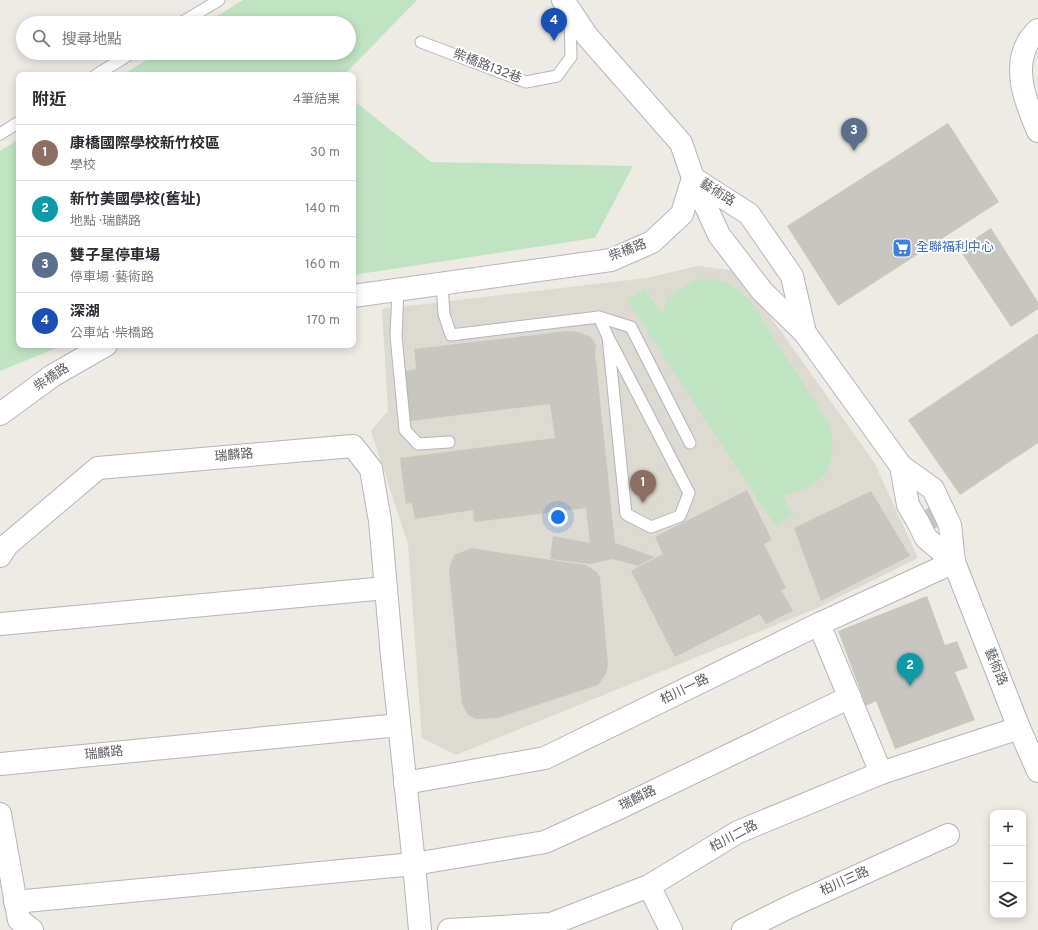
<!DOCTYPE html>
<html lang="zh-TW">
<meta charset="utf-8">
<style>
:root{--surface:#fff;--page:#f7f7f7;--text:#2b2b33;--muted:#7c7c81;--line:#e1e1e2;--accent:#0b8043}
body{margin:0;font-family:Overpass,"Noto Sans TC",sans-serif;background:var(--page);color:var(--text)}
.controls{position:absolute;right:12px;bottom:12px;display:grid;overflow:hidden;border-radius:8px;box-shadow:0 2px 10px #0003}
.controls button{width:36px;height:36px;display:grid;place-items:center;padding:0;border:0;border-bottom:1px solid var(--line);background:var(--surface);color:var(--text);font:20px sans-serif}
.you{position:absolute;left:558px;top:517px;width:14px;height:14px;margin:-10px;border:3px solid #fff;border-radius:50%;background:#1a73e8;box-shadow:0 0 0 6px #1a73e833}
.badge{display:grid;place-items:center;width:26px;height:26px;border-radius:50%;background:var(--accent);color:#fff;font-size:13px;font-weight:700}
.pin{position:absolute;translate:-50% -33px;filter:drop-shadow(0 1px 2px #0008)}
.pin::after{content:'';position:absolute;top:21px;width:14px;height:12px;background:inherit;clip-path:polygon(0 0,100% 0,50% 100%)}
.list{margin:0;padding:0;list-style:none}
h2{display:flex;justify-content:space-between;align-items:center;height:52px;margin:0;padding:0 16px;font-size:17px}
h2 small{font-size:13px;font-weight:400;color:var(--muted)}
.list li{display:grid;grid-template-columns:26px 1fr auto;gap:12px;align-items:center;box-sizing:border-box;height:56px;padding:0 16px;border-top:1px solid var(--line)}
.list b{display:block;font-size:15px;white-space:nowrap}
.list p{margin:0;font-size:13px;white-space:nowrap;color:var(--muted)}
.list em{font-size:13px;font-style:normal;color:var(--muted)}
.icon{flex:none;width:22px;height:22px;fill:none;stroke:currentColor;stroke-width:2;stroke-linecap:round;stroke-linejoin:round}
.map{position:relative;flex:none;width:1038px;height:930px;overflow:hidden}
.search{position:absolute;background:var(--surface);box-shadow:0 2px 10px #0003;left:16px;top:16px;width:340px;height:44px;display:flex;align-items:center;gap:10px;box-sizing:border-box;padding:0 14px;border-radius:22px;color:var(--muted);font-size:15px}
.panel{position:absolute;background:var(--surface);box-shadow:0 2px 10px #0003;left:16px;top:72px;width:340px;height:276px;border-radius:8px}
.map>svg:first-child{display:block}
.education{fill:#dddad1}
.green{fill:#c0e4c2}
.building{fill:#c8c6c0}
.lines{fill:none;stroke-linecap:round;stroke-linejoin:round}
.lane-casing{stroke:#b3b5ba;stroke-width:13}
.street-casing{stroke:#b3b5ba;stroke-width:24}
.secondary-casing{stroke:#b4b7bd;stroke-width:24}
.lane{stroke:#fff;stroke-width:11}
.street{stroke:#fff;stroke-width:22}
.secondary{stroke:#fff;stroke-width:22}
.labels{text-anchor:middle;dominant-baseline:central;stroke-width:3.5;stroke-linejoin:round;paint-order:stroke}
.street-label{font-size:13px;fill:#5b5e63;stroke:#fff}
.shop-label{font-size:13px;fill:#366cbe;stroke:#fff;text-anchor:start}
</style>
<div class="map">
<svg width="1038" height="930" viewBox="0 0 1038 930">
<rect width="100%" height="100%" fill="#edebe3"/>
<polygon class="education" points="697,266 738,271 874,462 918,558 815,609 456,755 422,738 408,544 371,431 388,411 382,309 647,278"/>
<g class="green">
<polygon points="243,0 417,0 344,75 122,75 158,53 349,53 349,23 206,23"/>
<polygon points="353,100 431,162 633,166 595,238 353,275"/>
<polygon points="19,139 19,345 64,345 0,371 0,151"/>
<path d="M 710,279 C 732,283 737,287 752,303 L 829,424 C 834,443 836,468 817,482 C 807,489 794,492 783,496 L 793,516 L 775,526 L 627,300 L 644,289 L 663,314 L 667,298 L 680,288 L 694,281 Z"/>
</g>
<g class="building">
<polygon points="948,123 999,202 838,306 787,226"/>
<polygon points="991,228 1038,302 1038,309 1011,327 959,249"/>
<polygon points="568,331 579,332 591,337 596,345 595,352 615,543 655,557 638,566 613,559 590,564 550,559 553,536 590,543 586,508 474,522 473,510 415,519 412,503 406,504 400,458 555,438 550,404 410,421 405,371 416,369 414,349"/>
<polygon points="1038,333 1038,443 960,495 908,420"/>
<polygon points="747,490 772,540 764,544 786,588 781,590 793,611 766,624 760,614 675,657 631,571 663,554 655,537"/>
<polygon points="871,491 910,556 821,601 794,528"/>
<polygon points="932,506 942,525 931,530 921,512"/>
<polygon points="472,548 502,553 586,565 597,572 600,578 608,664 606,674 598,685 497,718 476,719 468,715 462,704 449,569 454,555"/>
<polygon points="927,596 945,645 957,641 968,668 955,672 975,720 895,749 876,701 866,706 838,631"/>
</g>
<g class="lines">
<defs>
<g id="lane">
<polyline points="181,23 219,0"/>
<polyline points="421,42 526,82 557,76 571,57 570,17"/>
<polyline points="96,75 132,53"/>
<polyline points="0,134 19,122"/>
<polyline points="442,284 444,314 451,335 599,317 608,337 689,493 680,516 651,527 626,514 608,337"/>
<polyline points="398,291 396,336 405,430 418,444 449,442"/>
<polyline points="599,317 631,327 690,443"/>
</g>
<g id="street">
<path d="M 1038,30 C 1035,32 1033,36 1030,39 C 1011,67 1026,103 1038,131"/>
<polyline points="693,178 719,235 762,291 805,333 901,466 933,489 950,525 954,562 1019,728 1038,771"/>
<polyline points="693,178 749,214 792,276 805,333"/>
<polyline points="901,466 908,505 918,522 926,538 954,562"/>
<polyline points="0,556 7,545 98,468 353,446 371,469 380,521 392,656 414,864 420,930"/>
<polyline points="0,624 386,588"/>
<polyline points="819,624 881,773"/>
<polyline points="0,764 399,725"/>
<polyline points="405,783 545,758 819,624 954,562"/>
<polyline points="0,814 19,920 32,930"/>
<polyline points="649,886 671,930"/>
<polyline points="15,902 414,864 545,842 617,809 850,697"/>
<polyline points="449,930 551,924 649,886 738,832 881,773 1019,728"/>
<polyline points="743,930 789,907 948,835"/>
</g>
<g id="secondary">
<polyline points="353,296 611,260 652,242 682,214 693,178 681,143 587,36 563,0"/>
<polyline points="0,414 52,376 106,345"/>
</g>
</defs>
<use href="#lane" class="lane-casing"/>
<use href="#street" class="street-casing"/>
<use href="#secondary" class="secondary-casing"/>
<use href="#lane" class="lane"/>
<use href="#street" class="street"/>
<use href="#secondary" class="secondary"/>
</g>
<defs>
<symbol id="supermarket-square" viewBox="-11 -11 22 22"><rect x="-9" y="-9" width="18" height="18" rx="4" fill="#3f7fe0" stroke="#fff"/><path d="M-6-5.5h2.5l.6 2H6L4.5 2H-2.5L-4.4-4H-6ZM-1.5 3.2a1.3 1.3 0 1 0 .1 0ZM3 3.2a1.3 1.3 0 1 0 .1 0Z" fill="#fff"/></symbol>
</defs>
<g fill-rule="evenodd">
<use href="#supermarket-square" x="891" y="237" width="22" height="22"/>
</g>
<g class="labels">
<g class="street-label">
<text transform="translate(487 67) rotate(21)">柴橋路132巷</text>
<text transform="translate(717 193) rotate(33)">藝術路</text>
<text transform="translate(628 251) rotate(-21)">柴橋路</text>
<text transform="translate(52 378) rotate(-33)">柴橋路</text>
<text transform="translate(234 456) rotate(-5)">瑞麟路</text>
<text transform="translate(995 667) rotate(68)">藝術路</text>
<text transform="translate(685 690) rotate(-26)">柏川一路</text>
<text transform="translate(104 754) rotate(-6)">瑞麟路</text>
<text transform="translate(638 799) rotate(-26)">瑞麟路</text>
<text transform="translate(734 837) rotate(-28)">柏川二路</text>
<text transform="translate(845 882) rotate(-24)">柏川三路</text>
</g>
<g class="shop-label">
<text x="916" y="248">全聯福利中心</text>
</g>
</g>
</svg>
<div class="controls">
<button>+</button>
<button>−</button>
<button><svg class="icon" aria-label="layers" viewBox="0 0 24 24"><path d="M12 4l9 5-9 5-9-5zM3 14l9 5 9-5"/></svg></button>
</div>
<div class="you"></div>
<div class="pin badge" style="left:643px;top:503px;background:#8d6e63">1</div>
<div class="pin badge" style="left:910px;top:686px;background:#0f9aa8">2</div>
<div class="pin badge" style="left:854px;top:151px;background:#5c6f8a">3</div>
<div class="pin badge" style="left:554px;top:41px;background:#1a4fb4">4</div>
<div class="search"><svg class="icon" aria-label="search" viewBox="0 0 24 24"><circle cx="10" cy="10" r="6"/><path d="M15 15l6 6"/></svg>搜尋地點</div>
<section class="panel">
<h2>附近<small>4筆結果</small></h2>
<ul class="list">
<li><span class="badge" style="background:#8d6e63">1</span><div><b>康橋國際學校新竹校區</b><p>學校</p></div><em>30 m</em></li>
<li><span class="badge" style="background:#0f9aa8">2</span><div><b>新竹美國學校(舊址)</b><p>地點 · 瑞麟路</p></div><em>140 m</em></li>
<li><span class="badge" style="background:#5c6f8a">3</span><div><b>雙子星停車場</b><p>停車場 · 藝術路</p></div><em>160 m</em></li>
<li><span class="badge" style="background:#1a4fb4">4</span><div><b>深湖</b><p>公車站 · 柴橋路</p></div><em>170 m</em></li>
</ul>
</section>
</div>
